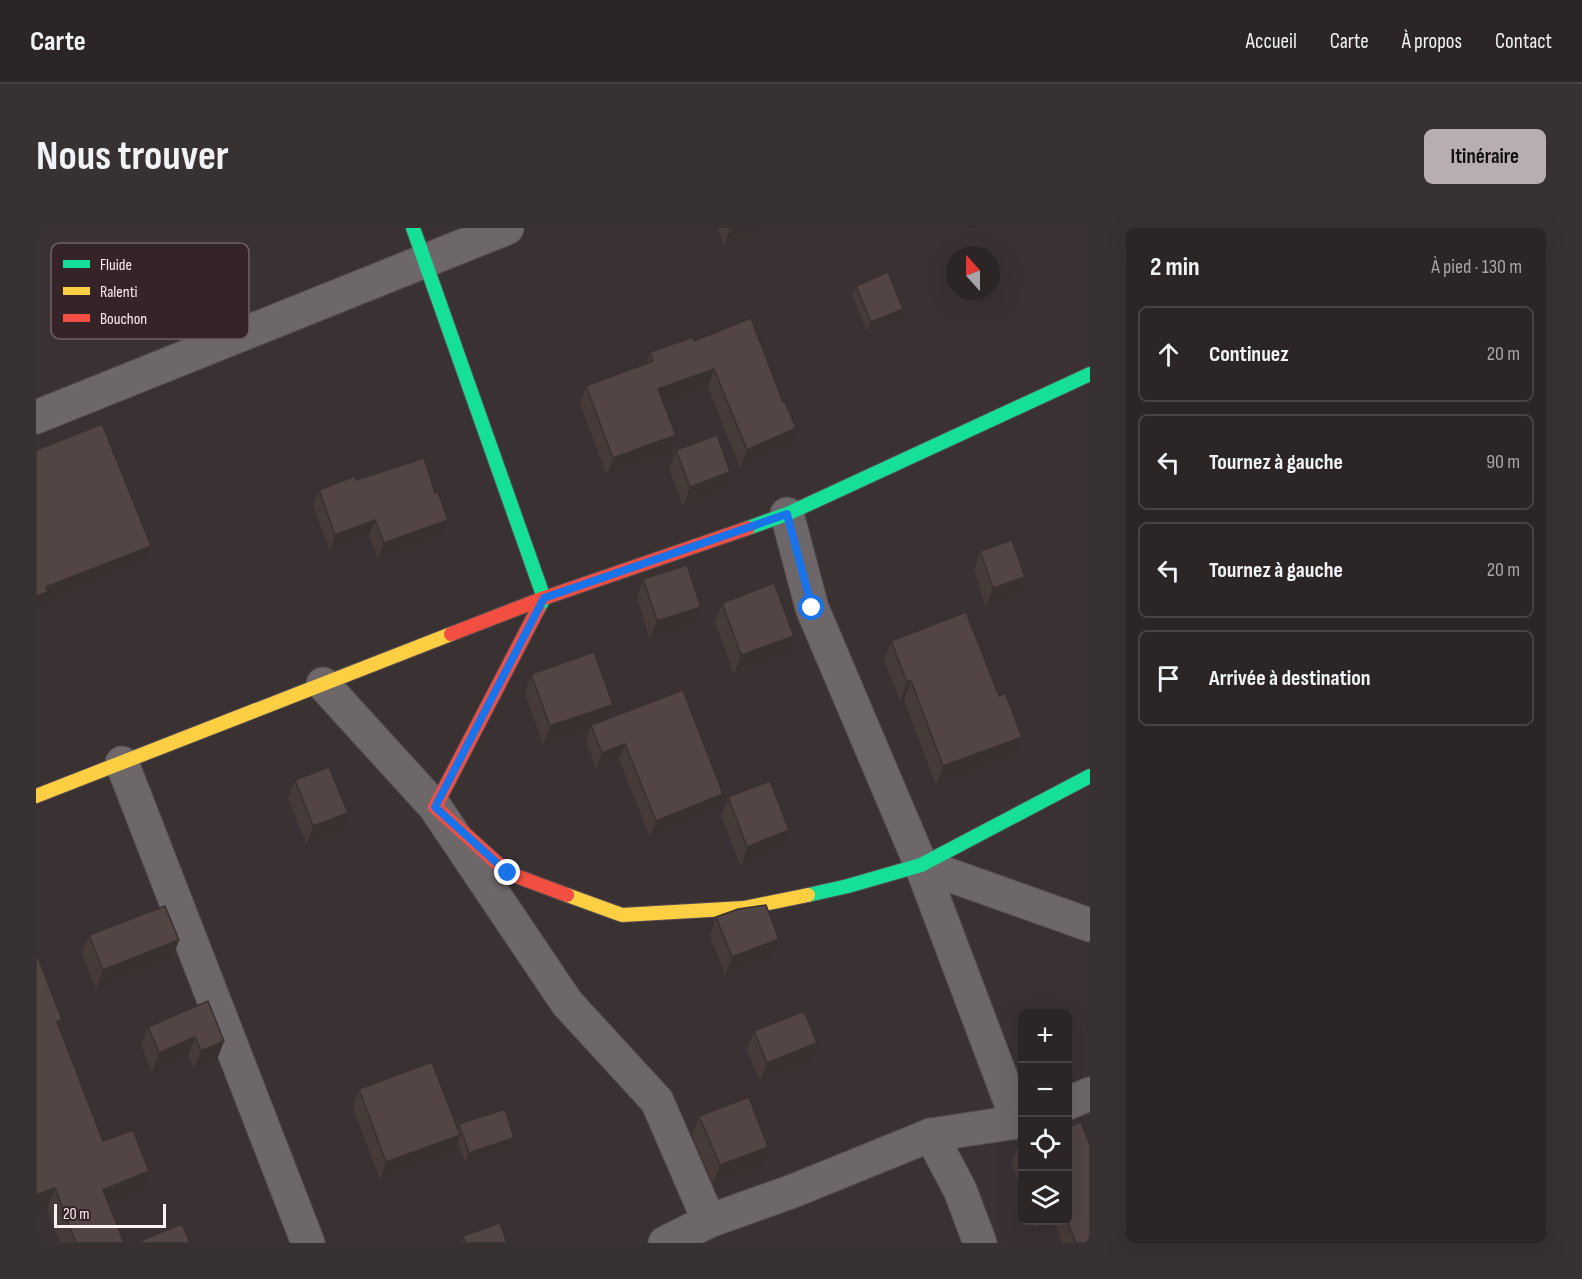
<!DOCTYPE html>
<html lang="fr">
<meta charset="utf-8">
<style>
:root{--surface:#2c2526;--page:#383132;--text:#f1f3f6;--muted:#a6a5a7;--line:#484243;--accent:#b8adb0}
body{margin:0;font-family:"Sofia Sans Condensed",sans-serif;background:var(--page);color:var(--text)}
.controls{position:absolute;right:18px;bottom:18px;display:grid;overflow:hidden;border-radius:9px;box-shadow:0 6px 24px #0002}
.controls button{width:54px;height:54px;display:grid;place-items:center;padding:0;border:0;border-bottom:2px solid var(--line);background:var(--surface);color:var(--text);font:30px sans-serif}
.compass{position:absolute;left:910px;top:18px;width:54px;height:54px;border-radius:50%;background:var(--surface);box-shadow:0 6px 24px #0002;rotate:339deg}
.scale{position:absolute;left:18px;bottom:15px;width:112px;box-sizing:border-box;padding-left:6px;border:3px solid #fcf0f3;border-top:0;font-size:16px;line-height:21px;white-space:nowrap;color:#fcf0f3;-webkit-text-stroke:4px #342327;paint-order:stroke}
.stop{position:absolute;width:18px;height:18px;margin:-14px;border:4px solid #1a73e8;border-radius:50%;background:#fff}
.stop.end{background:#1a73e8;border-color:#fff;box-shadow:0 2px 6px #0008}
.list{margin:0;padding:0;list-style:none}
h2{display:flex;justify-content:space-between;align-items:center;height:78px;margin:0;padding:0 24px;font-size:26px}
h2 small{font-size:20px;font-weight:400;color:var(--muted)}
.list li{display:grid;grid-template-columns:39px 1fr auto;gap:18px;align-items:center;box-sizing:border-box;height:96px;margin:0 12px 12px;padding:0 12px;border:2px solid var(--line);border-radius:9px}
.list b{display:block;font-size:22px;white-space:nowrap}
.list em{font-size:20px;font-style:normal;color:var(--muted)}
.icon{flex:none;width:33px;height:33px;fill:none;stroke:currentColor;stroke-width:2;stroke-linecap:round;stroke-linejoin:round}
.map{position:relative;flex:none;width:1054px;height:1015px;overflow:hidden;border-radius:9px}
header{display:flex;align-items:center;gap:36px;box-sizing:border-box;height:84px;padding:0 30px;background:var(--surface);border-bottom:2px solid var(--line)}
header strong{font-size:28px}
nav{display:flex;gap:33px;margin-inline-start:auto;font-size:21px}
.intro{display:flex;align-items:center;justify-content:space-between;box-sizing:border-box;height:144px;padding:0 36px}
h1{margin:0;font-size:42px}
.button{padding:15px 27px;border-radius:9px;background:var(--accent);color:#111;font-size:21px;font-weight:700}
main{display:flex;gap:36px;padding:0 36px}
aside{flex:1;background:var(--surface);border-radius:9px;box-shadow:0 6px 24px #0002}
.map>svg:first-child{display:block}
.lines{fill:none;stroke-linecap:round;stroke-linejoin:round}
.street-casing{stroke:#564d4f;stroke-width:35}
.fast-casing{stroke:#564d4f;stroke-width:16}
.slow-casing{stroke:#564d4f;stroke-width:16}
.jam-casing{stroke:#564d4f;stroke-width:16}
.street{stroke:#6e6769;stroke-width:33}
.fast{stroke:#16e098;stroke-width:14}
.slow{stroke:#ffcf43;stroke-width:14}
.jam{stroke:#f24e42;stroke-width:14}
.wall{fill:#473b3a}
.shaded-wall{fill:#393030}
.building{fill:#524544;stroke:#393030;stroke-width:1.5}
.route{stroke:#1a73e8;stroke-width:8}
.key{fill:#342327;stroke:#706064;stroke-width:1.5}
.key-label{font-size:16px;fill:#fcf0f3}
</style>
<header>
<strong>Carte</strong>
<nav><a>Accueil</a><a>Carte</a><a>À propos</a><a>Contact</a></nav>
</header>
<div class="intro"><h1>Nous trouver</h1><a class="button">Itinéraire</a></div>
<main>
<div class="map">
<svg width="1054" height="1015" viewBox="0 0 1054 1015">
<rect width="100%" height="100%" fill="#3a3133"/>
<g class="lines">
<defs>
<g id="street">
<polyline points="0,189 471,0"/>
<polyline points="751,286 776,380 885,637 982,894"/>
<polyline points="287,456 399,579 531,775 621,873 673,993"/>
<polyline points="86,535 272,1015"/>
<polyline points="885,637 1054,697"/>
<polyline points="1032,875 1054,866"/>
<polyline points="895,907 924,962 944,1015"/>
<polyline points="629,1015 673,993 757,963 895,907 987,893"/>
</g>
<g id="fast">
<polyline points="377,0 508,370 502,381"/>
<polyline points="712,300 751,286 1054,146"/>
<polyline points="772,667 812,658 885,637 1054,548"/>
</g>
<g id="slow">
<polyline points="0,568 415,406"/>
<polyline points="531,667 586,687 708,680 772,667"/>
</g>
<g id="jam">
<polyline points="502,381 399,579 472,645 531,667"/>
<polyline points="415,406 508,370 712,300"/>
</g>
</defs>
<use href="#street" class="street-casing"/>
<use href="#fast" class="fast-casing"/>
<use href="#slow" class="slow-casing"/>
<use href="#jam" class="jam-casing"/>
<use href="#street" class="street"/>
<use href="#fast" class="fast"/>
<use href="#slow" class="slow"/>
<use href="#jam" class="jam"/>
</g>
<g class="wall">
<polygon points="681,0 729,0 688,17"/>
<polygon points="820,58 864,91 831,104 816,67"/>
<polygon points="658,113 747,174 760,200 754,218 704,240 672,159 627,174 633,225 571,247 544,176 550,158 610,135 614,124"/>
<polygon points="640,222 694,244 687,263 647,278 633,241"/>
<polygon points="320,252 399,265 412,292 406,309 342,331 333,308 294,324 277,278 283,262"/>
<polygon points="944,323 989,349 982,368 950,379 938,342"/>
<polygon points="607,351 658,398 614,411 601,370"/>
<polygon points="686,375 751,427 698,446 679,394"/>
<polygon points="855,413 963,468 986,509 979,528 900,557 868,472 864,473 848,432"/>
<polygon points="495,446 577,477 571,491 681,582 614,609 583,531 560,540 550,513 554,501 507,517 489,465"/>
<polygon points="259,552 305,604 271,617 252,571"/>
<polygon points="692,569 753,602 746,621 705,638 685,588"/>
<polygon points="680,689 743,711 736,729 689,747 674,708"/>
<polygon points="53,707 143,712 136,731 60,761 46,726"/>
<polygon points="0,724 26,792 23,800 67,913 105,964 73,977 88,1015 24,1015 11,981"/>
<polygon points="112,799 188,813 181,832 158,841 152,828 116,844 105,817"/>
<polygon points="718,803 781,815 774,834 724,854 711,822"/>
<polygon points="323,861 422,900 423,896 475,919 429,935 422,913 418,925 344,952 317,879"/>
<polygon points="663,888 725,938 677,956 656,907"/>
<polygon points="987,916 987,965 975,936 982,918"/>
<polygon points="997,993 1032,993 1054,1015 1026,1015 1018,994 1000,1001"/>
<polygon points="427,1008 471,1015 425,1015"/>
</g>
<g class="shaded-wall">
<polygon points="698,0 729,0 688,17 694,2"/>
<polygon points="867,81 864,91 831,104 835,94"/>
<polygon points="678,141 672,159 615,179 622,161"/>
<polygon points="760,200 754,218 704,240 711,222"/>
<polygon points="640,207 633,225 571,247 577,230"/>
<polygon points="694,244 687,263 647,278 654,259"/>
<polygon points="339,292 333,308 294,324 299,307"/>
<polygon points="412,292 406,309 342,331 348,315"/>
<polygon points="115,318 109,333 8,374 6,379 0,381 0,368 10,359"/>
<polygon points="989,349 982,368 950,379 957,360"/>
<polygon points="665,379 658,398 614,411 621,393"/>
<polygon points="758,408 751,427 698,446 705,427"/>
<polygon points="875,453 868,472 864,473 871,454"/>
<polygon points="577,477 570,496 555,497 554,501 507,517 514,498"/>
<polygon points="986,509 979,528 900,557 907,538"/>
<polygon points="589,516 583,531 560,540 566,525"/>
<polygon points="687,566 681,582 614,609 620,593"/>
<polygon points="312,585 305,604 271,617 277,598"/>
<polygon points="753,602 746,621 705,638 711,619"/>
<polygon points="743,711 736,729 689,747 696,729"/>
<polygon points="143,712 136,731 60,761 67,742"/>
<polygon points="26,792 18,813 21,794"/>
<polygon points="159,809 152,828 116,844 123,825"/>
<polygon points="188,813 181,832 158,841 165,823"/>
<polygon points="781,815 774,834 724,854 731,835"/>
<polygon points="424,907 418,925 344,952 350,934"/>
<polygon points="478,910 475,919 429,935 433,925"/>
<polygon points="732,919 725,938 677,956 684,937"/>
<polygon points="113,943 105,964 60,983 67,962"/>
<polygon points="19,960 11,981 0,985 0,967"/>
<polygon points="1003,993 1019,993 1018,994 1000,1001"/>
</g>
<g class="building">
<polygon points="852,44 867,81 835,94 820,58"/>
<polygon points="715,90 747,174 749,174 760,200 711,222 678,141 622,161 640,207 577,230 550,158 617,133 614,124 657,109 658,113"/>
<polygon points="66,196 115,318 10,359 12,364 0,368 0,222"/>
<polygon points="681,207 694,244 654,259 640,222"/>
<polygon points="388,230 399,265 402,264 412,292 348,315 339,292 299,307 283,262 319,248 320,252"/>
<polygon points="976,312 989,349 957,360 944,323"/>
<polygon points="651,337 665,379 621,393 607,351"/>
<polygon points="738,355 758,408 705,427 686,375"/>
<polygon points="930,384 963,468 969,465 986,509 907,538 875,453 871,454 855,413"/>
<polygon points="558,424 577,477 514,498 495,446"/>
<polygon points="647,462 687,566 620,593 589,516 566,525 555,497"/>
<polygon points="293,539 312,585 277,598 259,552"/>
<polygon points="734,553 753,602 711,619 692,569"/>
<polygon points="730,677 743,711 696,729 680,689 702,681"/>
<polygon points="129,678 143,712 67,742 53,707"/>
<polygon points="0,724 26,792 21,794 67,913 97,902 113,943 67,962 88,1015 40,1015 19,960 0,967"/>
<polygon points="172,773 188,813 165,823 159,809 123,825 112,799"/>
<polygon points="768,783 781,815 731,835 718,803"/>
<polygon points="396,834 424,907 350,934 323,861"/>
<polygon points="713,869 732,919 684,937 663,888"/>
<polygon points="469,881 478,910 433,925 423,896"/>
<polygon points="1045,894 1054,917 1054,1014 1053,1015 1040,1015 1031,993 1032,899"/>
<polygon points="987,916 987,930 982,918"/>
<polygon points="464,995 471,1015 430,1015 427,1008"/>
<polygon points="146,996 154,1015 99,1015"/>
</g>
<g class="lines">
<polyline class="route" points="472,645 399,579 508,370 751,286 776,380"/>
</g>
<rect x="15" y="15" width="198" height="96" rx="9" class="key"/>
<rect x="27" y="32" width="27" height="8" fill="#16e098"/>
<rect x="27" y="59" width="27" height="8" fill="#ffcf43"/>
<rect x="27" y="86" width="27" height="8" fill="#f24e42"/>
<g class="key-label">
<text x="64" y="42">Fluide</text>
<text x="64" y="69">Ralenti</text>
<text x="64" y="96">Bouchon</text>
</g>
</svg>
<div class="controls">
<button>+</button>
<button>−</button>
<button><svg class="icon" aria-label="locate" viewBox="0 0 24 24"><circle cx="12" cy="12" r="6"/><path d="M12 2v4M12 18v4M2 12h4M18 12h4"/></svg></button>
<button><svg class="icon" aria-label="layers" viewBox="0 0 24 24"><path d="M12 4l9 5-9 5-9-5zM3 14l9 5 9-5"/></svg></button>
</div>
<svg class="compass" viewBox="-18 -18 36 36"><path d="M0-13l5 13h-10z" fill="#e53935"/><path d="M0 13l5-13h-10z" fill="#a6a5a7"/></svg>
<div class="scale">20 m</div>
<div class="stop" style="left:776px;top:380px"></div>
<div class="stop end" style="left:472px;top:645px"></div>
</div>
<aside>
<h2>2 min<small>À pied · 130 m</small></h2>
<ul class="list">
<li><svg class="icon" aria-label="ahead" viewBox="0 0 24 24"><path d="M12 20V5M6 11l6-6 6 6"/></svg><div><b>Continuez</b></div><em>20 m</em></li>
<li><svg class="icon" aria-label="left" viewBox="0 0 24 24"><path d="M17 20v-9H6M10 6l-5 5 5 5"/></svg><div><b>Tournez à gauche</b></div><em>90 m</em></li>
<li><svg class="icon" aria-label="left" viewBox="0 0 24 24"><path d="M17 20v-9H6M10 6l-5 5 5 5"/></svg><div><b>Tournez à gauche</b></div><em>20 m</em></li>
<li><svg class="icon" aria-label="arrive" viewBox="0 0 24 24"><path d="M6 21V4h12l-3 4 3 4H6"/></svg><div><b>Arrivée à destination</b></div></li>
</ul>
</aside>
</main>
